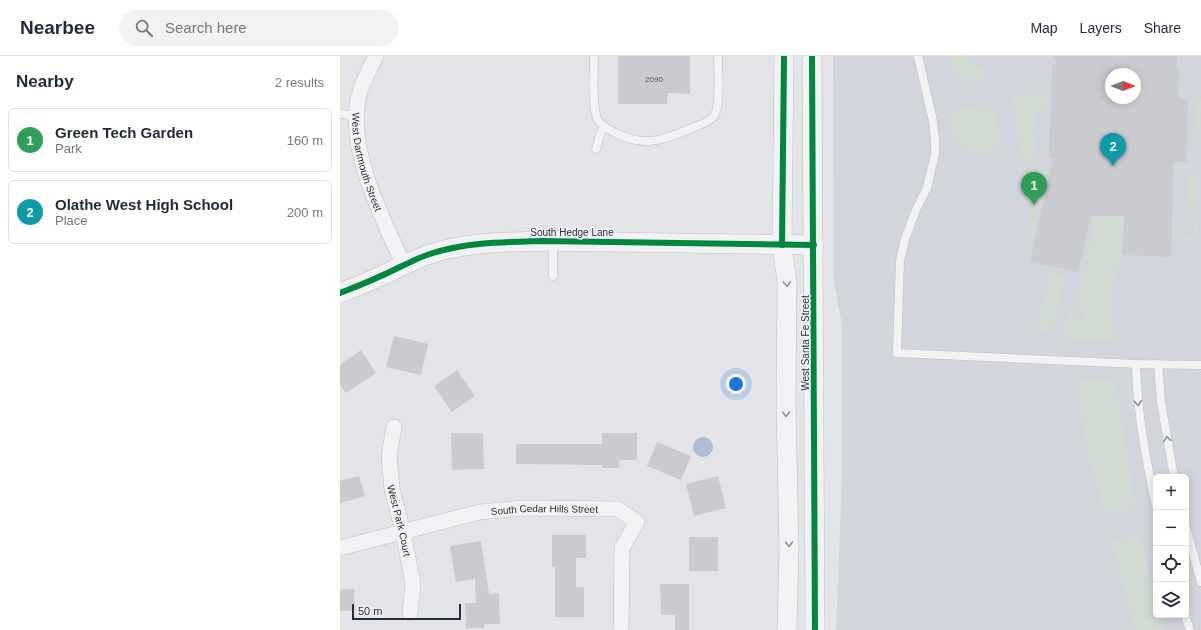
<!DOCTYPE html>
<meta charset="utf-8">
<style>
:root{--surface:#fff;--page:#f2f2f3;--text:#1f2937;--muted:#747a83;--line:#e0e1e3;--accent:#ea580c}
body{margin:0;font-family:Arial,sans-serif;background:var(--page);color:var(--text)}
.controls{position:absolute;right:12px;bottom:12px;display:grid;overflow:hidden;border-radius:6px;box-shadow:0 2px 10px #0003}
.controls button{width:36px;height:36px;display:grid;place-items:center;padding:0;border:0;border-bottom:1px solid var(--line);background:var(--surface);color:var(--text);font:20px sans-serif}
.compass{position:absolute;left:765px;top:12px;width:36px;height:36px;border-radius:50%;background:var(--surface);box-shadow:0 2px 10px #0003;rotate:90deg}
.scale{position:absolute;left:12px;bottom:10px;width:109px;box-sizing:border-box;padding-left:4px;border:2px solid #292d42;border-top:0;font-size:11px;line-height:14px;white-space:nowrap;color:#292d42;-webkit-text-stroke:3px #f0f2f7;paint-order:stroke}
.you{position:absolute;left:396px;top:328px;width:14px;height:14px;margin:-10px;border:3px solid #fff;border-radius:50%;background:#1a73e8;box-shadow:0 0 0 6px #1a73e833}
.badge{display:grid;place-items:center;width:26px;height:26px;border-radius:50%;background:var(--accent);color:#fff;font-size:13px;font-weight:700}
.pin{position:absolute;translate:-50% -33px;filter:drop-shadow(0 1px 2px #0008)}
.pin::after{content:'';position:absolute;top:21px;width:14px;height:12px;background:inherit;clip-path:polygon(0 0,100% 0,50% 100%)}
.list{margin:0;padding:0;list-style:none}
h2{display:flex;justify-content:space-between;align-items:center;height:52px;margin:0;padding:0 16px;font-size:17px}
h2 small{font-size:13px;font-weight:400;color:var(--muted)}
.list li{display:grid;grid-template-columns:26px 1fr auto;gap:12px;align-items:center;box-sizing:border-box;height:64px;margin:0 8px 8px;padding:0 8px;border:1px solid var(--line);border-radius:6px}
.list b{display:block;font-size:15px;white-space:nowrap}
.list p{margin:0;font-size:13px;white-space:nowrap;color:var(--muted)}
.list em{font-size:13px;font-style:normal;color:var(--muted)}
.icon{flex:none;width:22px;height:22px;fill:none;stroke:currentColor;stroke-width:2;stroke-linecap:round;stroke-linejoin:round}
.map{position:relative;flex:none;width:861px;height:574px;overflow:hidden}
header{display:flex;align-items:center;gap:24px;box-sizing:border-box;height:56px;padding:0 20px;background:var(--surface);border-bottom:1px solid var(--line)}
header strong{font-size:19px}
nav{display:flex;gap:22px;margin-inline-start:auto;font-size:14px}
.search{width:280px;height:36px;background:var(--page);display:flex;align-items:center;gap:10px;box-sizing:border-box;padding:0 14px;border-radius:22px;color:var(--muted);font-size:15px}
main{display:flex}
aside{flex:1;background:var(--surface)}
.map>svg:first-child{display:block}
.built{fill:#d3d5dd;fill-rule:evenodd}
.green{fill:#d1dbd3}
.water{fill:#b1bbd4}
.building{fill:#cacbd0;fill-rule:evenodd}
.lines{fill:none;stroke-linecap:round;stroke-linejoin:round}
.service-casing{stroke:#c0c1c6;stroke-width:9}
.minor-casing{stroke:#c0c1c6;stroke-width:16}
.tertiary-casing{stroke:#c0c1c6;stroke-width:20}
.service{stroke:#f2f2f5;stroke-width:8}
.minor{stroke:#f2f2f5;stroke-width:15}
.tertiary{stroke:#f2f2f5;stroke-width:19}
.cycleway-casing{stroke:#f0f2f7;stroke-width:8}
.cycleway{stroke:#00873e;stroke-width:6}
.oneway{stroke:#8e909c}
.labels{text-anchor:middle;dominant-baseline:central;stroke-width:3.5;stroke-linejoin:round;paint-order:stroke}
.number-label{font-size:8px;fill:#535667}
.street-label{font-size:10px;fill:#292d42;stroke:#f0f2f7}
</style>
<header>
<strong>Nearbee</strong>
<div class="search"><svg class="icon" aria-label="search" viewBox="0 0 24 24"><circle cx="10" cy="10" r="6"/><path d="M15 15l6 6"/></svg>Search here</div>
<nav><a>Map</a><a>Layers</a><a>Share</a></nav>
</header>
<main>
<aside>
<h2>Nearby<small>2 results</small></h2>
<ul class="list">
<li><span class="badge" style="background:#2e9e5b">1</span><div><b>Green Tech Garden</b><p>Park</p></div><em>160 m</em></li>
<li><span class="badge" style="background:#0f9aa8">2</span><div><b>Olathe West High School</b><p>Place</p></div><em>200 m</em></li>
</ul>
</aside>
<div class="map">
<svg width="861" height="574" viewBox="0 0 861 574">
<rect width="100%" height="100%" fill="#e3e4e8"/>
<path class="built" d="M 493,0 L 861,0 L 861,574 L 496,574 L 502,423 L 502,268 L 494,226 ZM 771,18 L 795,18 L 795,42 L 771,42 ZM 816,421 L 846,421 L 846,559 L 816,559 Z"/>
<g class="green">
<path d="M 613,0 L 625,0 L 628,6 L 637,12 L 642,11 L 646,14 C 638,40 605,21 613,0 Z"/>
<polygon points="706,38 707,54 696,54 698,81 692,105 681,102 672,40"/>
<polygon points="854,43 861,43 860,88"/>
<path d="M 649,50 L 657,57 L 656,64 L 654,68 C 662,81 664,85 654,97 C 627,96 610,91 611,60 L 622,52 Z"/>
<polygon points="683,110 707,116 693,183"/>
<polygon points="846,120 859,120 858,150 850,150"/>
<polygon points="851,158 858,159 857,185 837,184 837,181 855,181"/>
<polygon points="754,160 784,160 782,199 772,227 770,263 773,270 774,285 735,284 730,286 723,281 729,251 741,265 746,261 735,246 742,239 742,215 748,207 747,196 753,181"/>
<polygon points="709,217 724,220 712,276 698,276 698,257 706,238"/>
<path d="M 740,324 L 775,325 L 791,422 L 795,451 L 766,459 C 751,413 740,373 740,324 Z"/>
<polygon points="799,479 816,539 816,559 821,559 824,574 795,574 792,563 772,486"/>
</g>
<circle class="water" cx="363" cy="391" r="10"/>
<g class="building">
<polygon points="278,0 350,0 350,38 328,37 327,48 278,48"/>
<path d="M 714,0 L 837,0 L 837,13 L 839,13 L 838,42 L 848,43 L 846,106 L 834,106 L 831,201 L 782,199 L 784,160 L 751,160 L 738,216 L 690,206 L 713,102 L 709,102 L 712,8 L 716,8 ZM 771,18 L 795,18 L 795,42 L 771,42 Z"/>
<polygon points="54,280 88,288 81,319 46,311"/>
<polygon points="21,294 36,317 6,337 0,328 0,309"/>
<polygon points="117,314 135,340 112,356 94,330"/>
<polygon points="111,377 143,377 144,413 112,414"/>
<polygon points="262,377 297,377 297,404 279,404 279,412 262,412 262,409 176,408 176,388 262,388"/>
<polygon points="317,386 351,400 341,424 307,410"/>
<polygon points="19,420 25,440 0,447 0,425"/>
<polygon points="378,420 386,452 354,460 346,428"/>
<polygon points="212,479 246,479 246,502 236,502 236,531 244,531 244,561 215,561 215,511 212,511"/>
<rect x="349" y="481" width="29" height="34"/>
<polygon points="141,485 149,538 159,537 160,568 144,568 145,572 126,572 125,547 136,547 135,523 116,526 110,490"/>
<polygon points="320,528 349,528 349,574 335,574 335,559 321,559"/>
<polygon points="14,533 15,554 0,555 0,534"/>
</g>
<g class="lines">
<defs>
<g id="service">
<path d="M 254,0 C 254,15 251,55 259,66 C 264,72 273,76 280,79 C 307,91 326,83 352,72 C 359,69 369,66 374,60 C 381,51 378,13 378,0"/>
<polyline points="578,0 593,65 595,83 595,98 587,132 576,154 565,183 560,205 557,297 796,308 861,309"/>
<polyline points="0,58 17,60"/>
<polyline points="256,93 261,76 265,71"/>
<polyline points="213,185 213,220"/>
<path d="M 796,308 C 797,356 806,403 816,451"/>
<polyline points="818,308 821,346 834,421"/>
<polyline points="846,471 861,526"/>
<polyline points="845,559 850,574"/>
</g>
<g id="minor">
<path id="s1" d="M 36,0 C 30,12 23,25 19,39 C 6,94 42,160 64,210"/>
<path id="s2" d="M 54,371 L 49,400 L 52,433 L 63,476 L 73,527 L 70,557"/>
<path id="s3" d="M 0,492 L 140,456 L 184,452 L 278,453 L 297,466 L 282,492 L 281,574"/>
</g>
<g id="tertiary">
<polyline points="444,0 442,189 447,226 446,346 449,495 447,574"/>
<polyline points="472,0 475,574"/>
<path d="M 0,237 C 21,229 42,220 62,210 C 71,206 80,201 90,198 C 126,186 165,186 202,185 L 474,189"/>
</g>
</defs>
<use href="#service" class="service-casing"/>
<use href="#minor" class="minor-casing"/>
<use href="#tertiary" class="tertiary-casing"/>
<use href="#service" class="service"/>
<use href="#minor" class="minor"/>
<use href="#tertiary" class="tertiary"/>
<defs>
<g id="cycleway">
<polyline points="472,0 475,574"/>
<polyline points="442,189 444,0"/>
<path d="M 0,237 C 21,229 42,220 62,210 C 71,206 80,201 90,198 C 126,186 165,186 202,185 L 474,189"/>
</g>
</defs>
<use href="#cycleway" class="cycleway-casing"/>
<use href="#cycleway" class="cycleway"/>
</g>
<defs><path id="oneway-chevron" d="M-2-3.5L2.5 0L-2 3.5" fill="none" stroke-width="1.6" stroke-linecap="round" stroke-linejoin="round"/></defs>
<g class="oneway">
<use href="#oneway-chevron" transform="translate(447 228) rotate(87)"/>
<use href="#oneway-chevron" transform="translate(798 347) rotate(85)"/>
<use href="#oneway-chevron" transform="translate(446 358) rotate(89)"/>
<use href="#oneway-chevron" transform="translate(827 383) rotate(-99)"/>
<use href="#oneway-chevron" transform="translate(449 488) rotate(89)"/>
</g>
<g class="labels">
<g class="number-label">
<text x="314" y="23">2090</text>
</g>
<g class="street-label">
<text stroke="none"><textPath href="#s1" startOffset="111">West Dartmouth Street</textPath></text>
<text x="232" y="176">South Hedge Lane</text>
<text transform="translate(465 287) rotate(-90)">West Santa Fe Street</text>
<text stroke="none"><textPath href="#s3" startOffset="209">South Cedar Hills Street</textPath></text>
<text stroke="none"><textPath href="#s2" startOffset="95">West Park Court</textPath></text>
</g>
</g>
</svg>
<div class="controls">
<button>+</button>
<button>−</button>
<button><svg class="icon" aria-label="locate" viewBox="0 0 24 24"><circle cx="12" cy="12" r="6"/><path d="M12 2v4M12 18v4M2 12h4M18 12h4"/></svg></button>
<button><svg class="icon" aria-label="layers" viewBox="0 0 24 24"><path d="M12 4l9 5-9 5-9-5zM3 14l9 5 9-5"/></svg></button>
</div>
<svg class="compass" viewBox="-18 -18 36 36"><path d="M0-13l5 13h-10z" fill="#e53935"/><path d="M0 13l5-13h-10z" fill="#747a83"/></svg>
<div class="scale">50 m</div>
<div class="you"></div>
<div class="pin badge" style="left:694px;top:149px;background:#2e9e5b">1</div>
<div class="pin badge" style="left:773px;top:110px;background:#0f9aa8">2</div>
</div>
</main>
